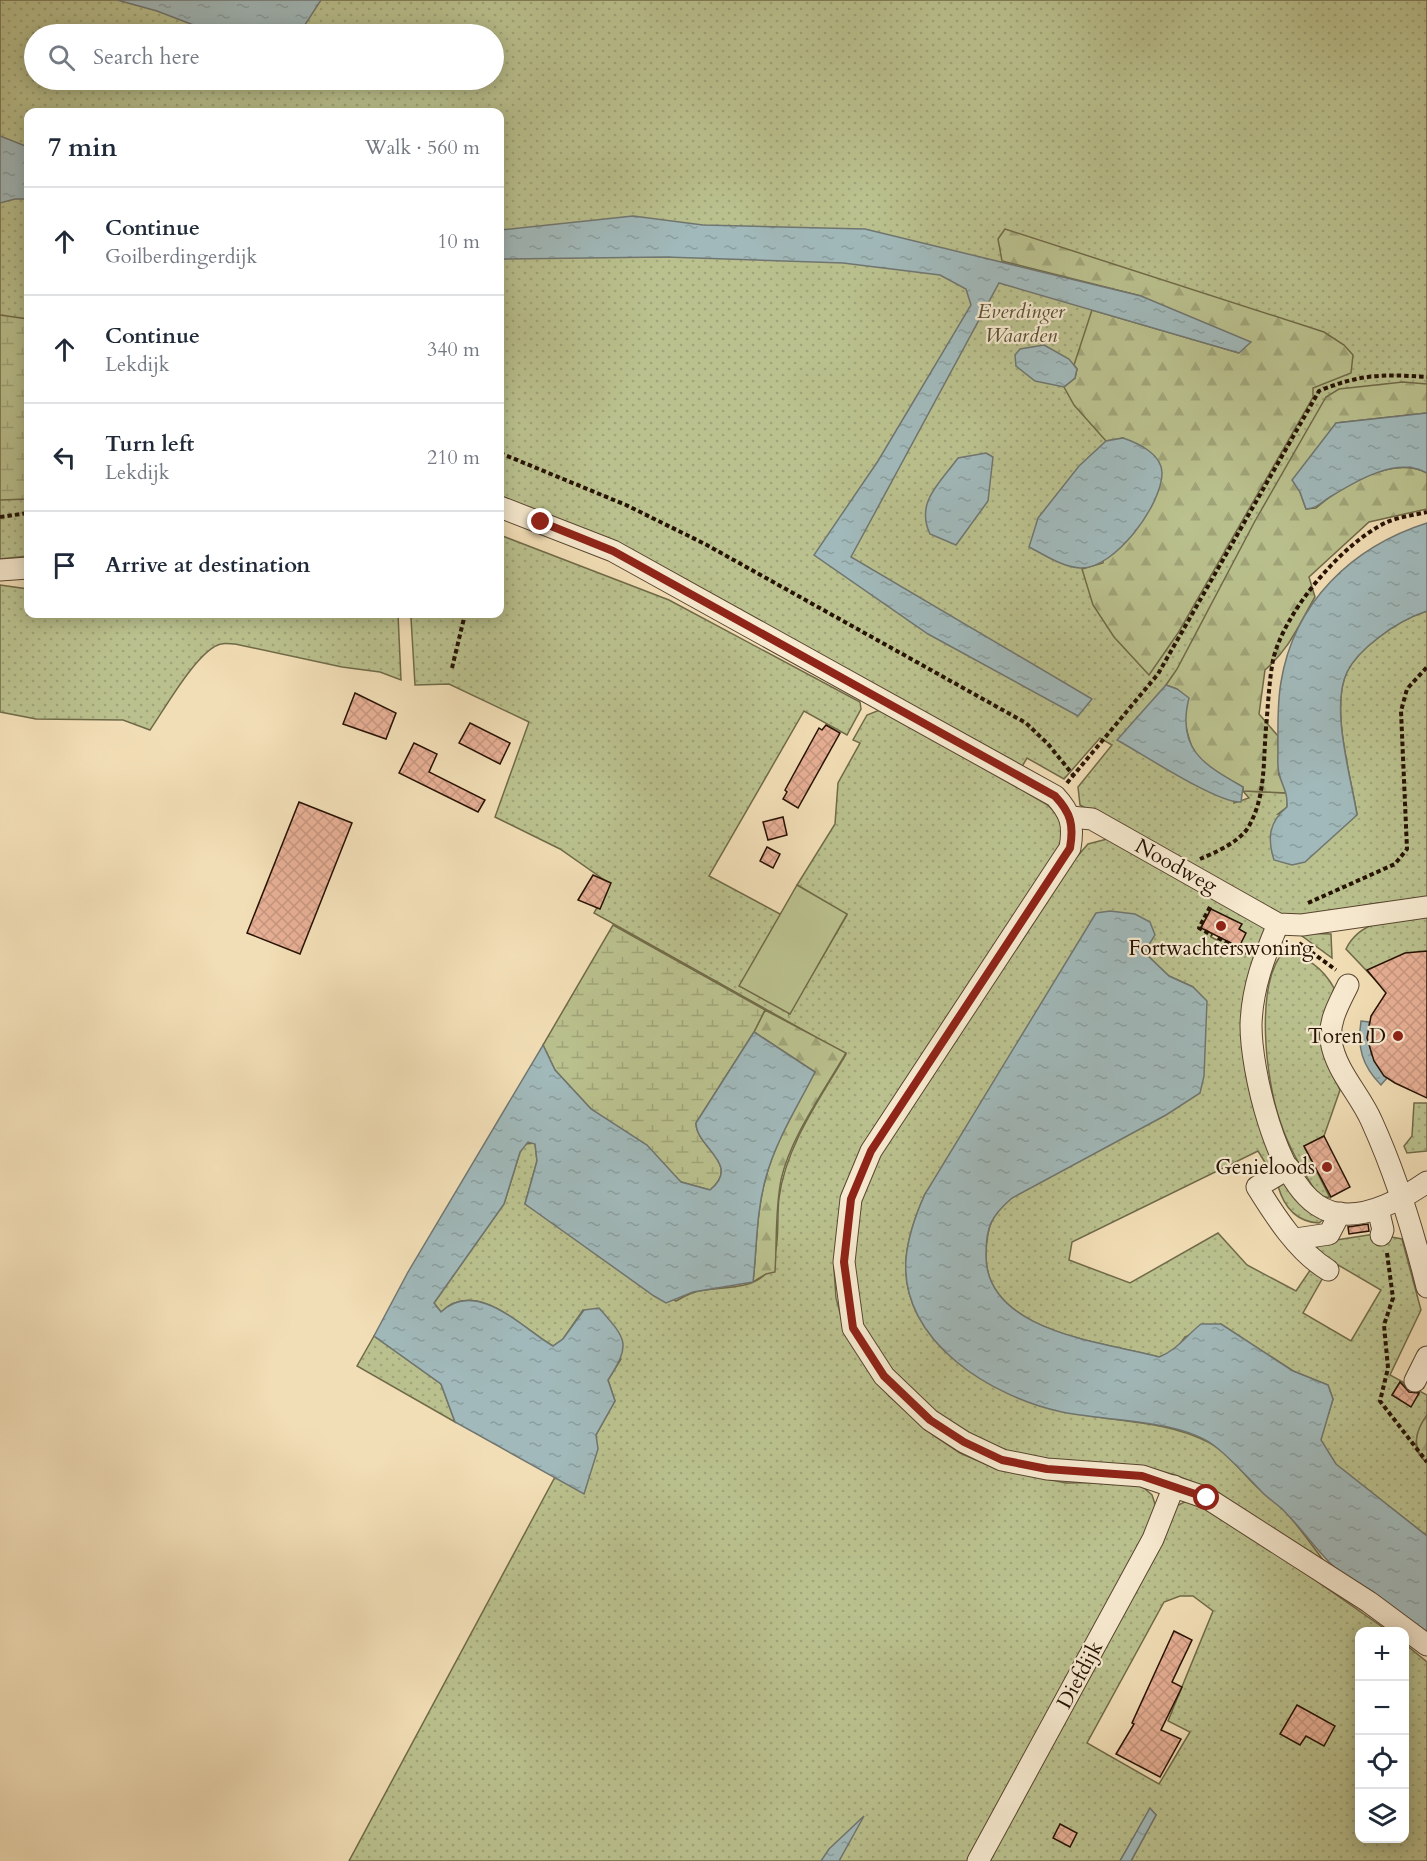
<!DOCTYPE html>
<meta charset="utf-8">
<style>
:root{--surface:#fff;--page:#f2f2f3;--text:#1f2937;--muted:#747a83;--line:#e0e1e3}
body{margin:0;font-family:Cardo,serif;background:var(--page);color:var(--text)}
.controls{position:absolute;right:18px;bottom:18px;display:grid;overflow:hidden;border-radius:12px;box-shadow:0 3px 15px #0003}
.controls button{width:54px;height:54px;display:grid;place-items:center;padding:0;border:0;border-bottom:2px solid var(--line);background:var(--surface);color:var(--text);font:30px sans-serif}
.stop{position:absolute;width:18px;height:18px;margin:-14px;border:4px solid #8f2418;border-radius:50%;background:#fff}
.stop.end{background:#8f2418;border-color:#fff;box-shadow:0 2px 6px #0008}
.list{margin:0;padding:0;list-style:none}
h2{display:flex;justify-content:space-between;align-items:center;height:78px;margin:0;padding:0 24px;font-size:26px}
h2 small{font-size:20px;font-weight:400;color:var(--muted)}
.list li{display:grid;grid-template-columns:39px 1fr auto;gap:18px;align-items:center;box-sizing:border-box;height:108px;padding:0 24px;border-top:2px solid var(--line)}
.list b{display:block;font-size:22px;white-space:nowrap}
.list p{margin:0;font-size:20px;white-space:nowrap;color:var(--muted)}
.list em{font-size:20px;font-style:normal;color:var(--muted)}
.icon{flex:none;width:33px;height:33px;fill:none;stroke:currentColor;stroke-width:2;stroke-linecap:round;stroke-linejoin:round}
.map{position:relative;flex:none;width:1427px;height:1861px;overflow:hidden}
.search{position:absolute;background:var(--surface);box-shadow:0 3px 15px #0003;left:24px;top:24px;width:480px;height:66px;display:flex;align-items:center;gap:15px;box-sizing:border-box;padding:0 21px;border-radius:33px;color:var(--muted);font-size:22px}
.panel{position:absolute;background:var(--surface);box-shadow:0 3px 15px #0003;left:24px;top:108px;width:480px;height:510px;border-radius:12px}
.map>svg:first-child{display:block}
.grass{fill:url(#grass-dots);stroke:#706a48;stroke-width:1.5;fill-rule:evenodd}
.forest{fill:url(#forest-firs);stroke:#706a48;stroke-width:1.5}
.wetland{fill:url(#wetland-marsh);stroke:#706a48;stroke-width:1.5}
.garden{fill:#bac18e;stroke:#706a48;stroke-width:1.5}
.water{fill:url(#water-ripples);stroke:#707671;stroke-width:1.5}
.building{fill:url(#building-cross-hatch);stroke:#261203;stroke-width:1.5}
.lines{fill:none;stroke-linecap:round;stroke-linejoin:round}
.minor-casing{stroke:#594530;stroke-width:23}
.path{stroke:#261203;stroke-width:4;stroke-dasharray:4.5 3;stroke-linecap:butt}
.minor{stroke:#f7ead0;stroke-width:21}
.route{stroke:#8f2418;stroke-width:8}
.poi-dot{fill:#8f2418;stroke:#f7ead0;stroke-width:2}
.labels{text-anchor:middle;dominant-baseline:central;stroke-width:4.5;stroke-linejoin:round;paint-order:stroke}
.park-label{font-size:21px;font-style:italic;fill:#5a4f34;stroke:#f7ead0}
.street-label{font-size:21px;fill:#261203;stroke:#f7ead0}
.poi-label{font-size:21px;fill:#261203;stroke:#f7ead0;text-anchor:end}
</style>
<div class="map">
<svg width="1427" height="1861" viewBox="0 0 1427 1861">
<defs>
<pattern id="grass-dots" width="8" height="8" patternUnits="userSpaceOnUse" patternTransform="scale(1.5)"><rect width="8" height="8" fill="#bac18e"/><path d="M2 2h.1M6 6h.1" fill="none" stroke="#a0a579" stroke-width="1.8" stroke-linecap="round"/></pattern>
<pattern id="forest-firs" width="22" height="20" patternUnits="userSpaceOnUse" patternTransform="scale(1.5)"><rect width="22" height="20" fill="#bac18e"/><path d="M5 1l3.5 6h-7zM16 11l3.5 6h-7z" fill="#a0a579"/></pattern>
<pattern id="wetland-marsh" width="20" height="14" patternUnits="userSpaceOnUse" patternTransform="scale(1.5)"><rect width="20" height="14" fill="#bac18e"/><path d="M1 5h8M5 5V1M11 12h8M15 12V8" fill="none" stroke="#a0a579"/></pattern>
<pattern id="water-ripples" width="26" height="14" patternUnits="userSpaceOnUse" patternTransform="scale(1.5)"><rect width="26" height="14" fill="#a1b9ba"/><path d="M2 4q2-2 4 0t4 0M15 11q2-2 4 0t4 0" fill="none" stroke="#8a9e9e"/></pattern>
<pattern id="building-cross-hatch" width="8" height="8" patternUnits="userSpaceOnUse" patternTransform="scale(1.5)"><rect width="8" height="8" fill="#e7af95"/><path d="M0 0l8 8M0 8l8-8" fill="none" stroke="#c6967f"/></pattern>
</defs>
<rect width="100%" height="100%" fill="#f2deb6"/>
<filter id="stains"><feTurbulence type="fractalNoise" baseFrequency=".00333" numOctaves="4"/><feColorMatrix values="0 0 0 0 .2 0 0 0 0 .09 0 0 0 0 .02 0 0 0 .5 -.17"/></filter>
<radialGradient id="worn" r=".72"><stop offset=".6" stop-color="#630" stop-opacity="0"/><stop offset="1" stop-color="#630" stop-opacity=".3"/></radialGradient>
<g class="grass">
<path d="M 0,0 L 1427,0 L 1427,444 L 1269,530 L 1234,803 L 1249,798 L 1243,791 L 1288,793 L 1287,807 L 1278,814 L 1357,814 C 1351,777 1330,707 1347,672 C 1354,658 1366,647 1378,638 C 1393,626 1409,617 1427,611 L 1427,900 L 1378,903 L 1284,919 L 1080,805 L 1078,787 L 1112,745 L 1100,738 L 1064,779 L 1027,758 L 1020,770 L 500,501 L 500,112 L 28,112 L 28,556 L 0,559 ZM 34,34 L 494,34 L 494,80 L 34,80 Z"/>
<path d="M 500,535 L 669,600 L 860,702 L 861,709 L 847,735 L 804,711 L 709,876 L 780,914 L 789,1014 L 847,915 L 797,885 L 835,824 L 838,783 L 860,743 L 853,740 L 867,715 L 882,709 L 1046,804 C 1058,813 1061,823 1066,838 L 871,1133 L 840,1212 L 834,1269 L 836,1298 L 845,1332 L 867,1369 L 889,1396 L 933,1435 L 960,1453 L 997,1469 L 1066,1483 L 1131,1482 L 1144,1488 L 1152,1495 L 1156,1507 L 1153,1521 L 970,1861 L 349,1861 L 555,1477 L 584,1493 L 597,1449 L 596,1435 L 615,1401 L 608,1380 L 621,1359 L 583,1310 L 563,1339 L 553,1346 C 523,1329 476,1277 441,1312 L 434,1303 L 504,1204 L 520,1152 L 525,1144 L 535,1143 L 537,1161 L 525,1204 L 676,1301 C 681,1298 687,1295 692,1293 C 714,1285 751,1292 766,1273 C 782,1254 776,1221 779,1198 C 786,1145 820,1099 846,1054 L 594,913 L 610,884 L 560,849 L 495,817 L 529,722 L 449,684 L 415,685 L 411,618 L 411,614 L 500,614 Z"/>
<path d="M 0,585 L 28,589 L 28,614 L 398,614 L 401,680 L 380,672 L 342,667 L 235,644 C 231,644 225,643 221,644 C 198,649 164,710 150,730 L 123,720 L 36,719 L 0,712 Z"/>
<path d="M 1107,839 L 1259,921 L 1270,933 L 1249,991 L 1278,1165 L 1269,1169 L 1258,1151 L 1072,1242 L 1069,1260 L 1130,1283 L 1218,1233 L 1247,1265 L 1296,1291 L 1313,1266 L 1325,1274 L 1303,1313 L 1351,1341 L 1381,1290 L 1333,1262 L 1318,1257 L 1317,1243 L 1375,1234 L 1402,1239 L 1421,1310 L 1390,1375 L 1427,1395 C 1427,1400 1427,1409 1427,1414 C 1422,1434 1405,1444 1427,1463 L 1427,1536 L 1336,1465 L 1320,1440 L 1333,1399 L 1328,1385 L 1293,1371 L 1221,1324 L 1185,1337 L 1175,1351 L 1159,1357 C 1103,1342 983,1332 986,1253 C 987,1226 991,1216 1011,1198 L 1165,1115 L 1193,987 L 1169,976 L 1146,954 L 1148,946 L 925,1194 C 916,1214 908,1236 906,1259 C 900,1342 992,1396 1062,1411 C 1110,1422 1163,1419 1208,1442 C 1226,1451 1240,1470 1254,1484 C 1264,1494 1276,1501 1285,1511 C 1300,1528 1313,1547 1327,1565 L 1203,1486 L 1175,1475 L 1143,1466 L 1022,1457 L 989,1444 L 932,1412 L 885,1366 L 867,1341 L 852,1294 L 856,1205 L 879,1151 L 1075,859 L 1088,844 ZM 1211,909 L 1219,937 L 1217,940 L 1211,937 L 1213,934 L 1201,927 ZM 1400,1382 L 1419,1394 L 1411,1406 L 1392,1395 Z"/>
<path d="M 1427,916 L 1427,967 L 1379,984 L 1346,949 C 1361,918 1397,919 1427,916 Z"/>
<polygon points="1298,933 1331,934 1332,958"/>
<path d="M 1284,951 C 1306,956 1323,968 1334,988 L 1325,1024 L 1333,1075 L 1340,1090 L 1324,1136 L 1304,1146 L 1330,1198 L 1318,1195 C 1303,1171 1289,1149 1280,1121 C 1266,1081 1254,985 1284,951 Z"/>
<polygon points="1414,1103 1427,1103 1427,1151 1407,1153 1404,1146 1412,1136"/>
<path d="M 1285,1180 L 1326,1217 L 1319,1223 C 1297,1222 1284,1207 1278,1186 Z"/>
<polygon points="374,1336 441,1384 455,1422 357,1366"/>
<path d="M 1189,1500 L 1204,1502 L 1388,1631 L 1360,1632 L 1360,1838 L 1404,1838 L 1405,1644 L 1427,1662 L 1427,1861 L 1131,1861 L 1156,1815 L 1150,1809 L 1120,1861 L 988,1861 L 1176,1506 ZM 1180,1596 L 1193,1596 L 1213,1611 L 1168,1721 L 1190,1732 L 1159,1784 L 1087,1743 L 1164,1602 Z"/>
</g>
<g class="forest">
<polygon points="1005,229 1324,332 1344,345 1353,355 1351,373 1313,388 1313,397 1178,633 1149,675 1114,637 1093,605 1082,569 1103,563 1123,438 1106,441 1074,405 1064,387 1075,378 1077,369 1074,365 1092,310 1239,353 1141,296 1002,261 998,239"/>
<path d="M 1403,382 L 1427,384 L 1427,413 L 1336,423 L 1300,492 L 1306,509 L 1316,508 C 1342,485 1393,455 1427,473 L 1427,509 L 1369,522 L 1309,577 L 1315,597 C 1298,626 1291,647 1265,670 L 1259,714 L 1278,736 L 1279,775 L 1288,793 L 1243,791 L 1243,787 C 1229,779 1206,770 1197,756 C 1186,742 1184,708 1177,689 L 1166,685 L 1177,669 L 1255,521 L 1326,397 L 1339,389 Z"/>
<path d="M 765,1010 L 846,1053 C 824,1091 790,1138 781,1180 C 775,1211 777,1241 775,1272 L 766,1274 L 753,1282 C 757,1247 756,1212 766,1177 C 776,1140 797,1106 815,1072 L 754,1032 Z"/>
<path d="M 1427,1415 L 1427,1463 C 1411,1449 1415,1431 1427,1415 Z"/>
</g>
<g class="wetland">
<polygon points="0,315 28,319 28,499 0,500"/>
<path d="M 613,925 L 765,1010 L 754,1032 L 696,1123 C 696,1148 742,1163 710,1190 L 681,1182 L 591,1109 L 555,1070 L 543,1045 Z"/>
</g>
<polygon class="garden" points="797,885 847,914 790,1014 739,986"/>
<g class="water">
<polygon points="117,0 321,0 299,34 217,34 157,11"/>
<polygon points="0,136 28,147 28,199 15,199 0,203"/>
<polygon points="633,216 703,225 865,229 1141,296 1251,342 1239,353 999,283 851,557 1092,699 1078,716 928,634 814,555 878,461 971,305 966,289 940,275 843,263 665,257 500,259 500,230"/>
<polygon points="1044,345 1069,359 1077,369 1075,378 1064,387 1035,381 1016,366 1015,355 1020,349"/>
<path d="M 1427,413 L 1427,473 C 1397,456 1356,481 1330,497 C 1320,503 1318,508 1306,509 L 1300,492 L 1292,480 L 1336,423 Z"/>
<path d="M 1123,438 C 1138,443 1162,454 1162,473 C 1162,505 1114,570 1080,568 C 1062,567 1045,555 1029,547 L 1038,518 L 1079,466 L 1106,441 Z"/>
<path d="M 986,453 L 993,457 L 988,501 L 956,545 L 930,534 C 915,502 940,483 958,458 Z"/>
<path d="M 1427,523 L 1427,611 C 1409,617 1393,626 1378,638 C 1366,647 1354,658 1347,672 C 1330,707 1351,777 1357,815 L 1305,862 L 1292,865 L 1274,860 C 1267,838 1269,822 1287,807 C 1288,791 1282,787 1279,773 C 1277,766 1278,757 1278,750 C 1278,728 1277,704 1281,682 C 1294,602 1352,547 1427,523 Z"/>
<path d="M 1166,685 L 1177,689 L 1189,698 C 1176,749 1204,765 1243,787 L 1241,802 C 1218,804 1141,753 1117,740 Z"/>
<path d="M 1110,911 L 1135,914 L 1150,922 L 1155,935 L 1148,946 L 1146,954 L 1169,976 L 1193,987 L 1207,1001 L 1204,1076 L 1200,1093 L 1166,1115 L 1012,1198 C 991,1216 986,1227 986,1254 C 984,1332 1104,1342 1159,1357 C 1177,1350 1186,1336 1201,1324 L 1221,1324 L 1293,1371 L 1328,1385 L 1333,1399 L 1321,1440 L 1336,1464 L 1427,1536 L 1427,1638 C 1395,1614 1359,1591 1330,1563 C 1314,1547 1301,1528 1285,1512 C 1278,1504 1268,1499 1261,1491 C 1245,1475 1230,1457 1212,1444 C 1175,1419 1105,1421 1062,1412 C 992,1397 900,1342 906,1259 C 908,1236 916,1214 925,1194 L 1096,913 Z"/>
<path d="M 1361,1021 L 1369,1022 L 1371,1054 L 1387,1078 L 1381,1085 C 1362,1066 1357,1047 1361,1021 Z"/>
<path d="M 754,1032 L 815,1072 C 798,1106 776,1140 766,1177 C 756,1212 757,1247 753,1282 L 693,1292 L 666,1303 L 654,1296 L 525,1204 L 537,1161 L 535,1144 L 528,1142 L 520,1152 L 504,1204 L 434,1303 L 441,1312 C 477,1278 522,1328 553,1346 L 563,1339 L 584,1310 L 599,1308 C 626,1339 632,1343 608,1380 L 615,1401 L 596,1435 L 598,1449 L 584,1494 L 455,1422 L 441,1384 L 374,1336 L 408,1272 L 543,1045 L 555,1070 L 591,1109 L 647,1145 L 681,1182 L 710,1190 C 742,1164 696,1148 696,1123 Z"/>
<polygon points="1150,1808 1156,1815 1131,1861 1120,1861"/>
<polygon points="864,1816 839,1861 821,1861 829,1849"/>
</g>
<g class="building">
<polygon points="355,693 396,713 386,739 343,724"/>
<polygon points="470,723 510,743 500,764 459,743"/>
<polygon points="826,725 840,733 798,808 783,799 787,792 785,790 819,728 822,730"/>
<polygon points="414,743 437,754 429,772 485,800 478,812 399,773"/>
<polygon points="299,802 352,823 300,954 247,933"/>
<polygon points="783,817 787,835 768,840 763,822"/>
<polygon points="767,847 780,854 773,868 760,861"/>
<polygon points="593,875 611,883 600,909 578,900"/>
<polygon points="1211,909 1242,924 1239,929 1246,933 1239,947 1201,928"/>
<polygon points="1427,951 1427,1098 1395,1083 1384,1076 1374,1061 1367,1038 1371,1016 1386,993 1367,970 1405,953"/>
<polygon points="1324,1136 1350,1187 1331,1197 1304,1146"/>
<polygon points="1368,1224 1369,1231 1349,1234 1348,1227"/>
<polygon points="1400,1382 1409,1392 1419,1393 1411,1407 1392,1395"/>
<polygon points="1174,1631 1192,1640 1172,1682 1182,1687 1161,1730 1181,1739 1160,1777 1116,1754 1134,1724 1132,1723"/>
<polygon points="1297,1705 1335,1726 1324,1746 1306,1736 1300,1745 1280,1734"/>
<polygon points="1060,1824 1077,1833 1070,1847 1053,1838"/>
</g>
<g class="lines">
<defs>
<g id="minor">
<path d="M 500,507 L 613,551 L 1055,796 C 1071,813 1074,825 1070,848 L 871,1151 L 851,1199 L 844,1262 L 853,1328 L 884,1376 L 930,1420 L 964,1442 L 1002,1460 L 1047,1469 L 1142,1476 L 1207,1498 L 1369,1602 L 1427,1645"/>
<polyline points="0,570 28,568"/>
<polyline points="1071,817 1092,819 1278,924 1302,925 1427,907"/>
<path d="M 1278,924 C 1264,957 1252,988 1251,1025 C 1251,1071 1276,1178 1317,1205 C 1351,1228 1398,1202 1427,1182"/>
<path d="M 1348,985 C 1340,1002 1328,1021 1331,1041 C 1336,1072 1360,1094 1372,1122 C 1396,1175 1413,1230 1427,1287"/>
<path d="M 1289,1168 L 1257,1187 C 1275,1216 1298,1252 1328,1270"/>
<polyline points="1378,1209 1383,1230 1381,1235"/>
<polyline points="1296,1239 1329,1234 1340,1213"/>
<polyline points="1415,1381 1427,1357"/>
<polyline points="978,1861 1153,1539 1174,1486"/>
</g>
</defs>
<use href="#minor" class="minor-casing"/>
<g class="path">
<polyline points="500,453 626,505 705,544 1026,723 1048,744 1074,776"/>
<polyline points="0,517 28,513"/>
<polyline points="452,668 465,614"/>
<path d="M 1067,783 L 1158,674 L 1319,391 C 1359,374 1385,374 1427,377"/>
<path d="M 1200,859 C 1216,852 1240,842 1249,826 C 1266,795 1263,762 1266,728 C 1268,706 1269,682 1273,660 C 1284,612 1342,543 1387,522 C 1399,517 1414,515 1427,512"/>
<polyline points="1308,903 1395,864 1407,849 1401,711 1407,689 1427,667"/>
<polyline points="1210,907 1199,928 1212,935"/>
<polyline points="1218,938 1247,953"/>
<polyline points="1299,943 1336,970"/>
<polyline points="1387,1253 1393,1298 1384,1325 1388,1368 1380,1401 1427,1462"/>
</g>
<use href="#minor" class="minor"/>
</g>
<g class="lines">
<path class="route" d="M 541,522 L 613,551 L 1055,796 C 1071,813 1074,825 1070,848 L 871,1151 L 851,1199 L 844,1262 L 853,1328 L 884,1376 L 930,1420 L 964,1442 L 1002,1460 L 1047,1469 L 1142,1476 L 1207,1498"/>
</g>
<g class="poi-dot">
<circle cx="1221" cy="926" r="6"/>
<circle cx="1398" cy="1036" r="6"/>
<circle cx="1327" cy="1167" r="6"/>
</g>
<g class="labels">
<g class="park-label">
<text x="1021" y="311">Everdinger<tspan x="1021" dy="24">Waarden</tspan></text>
</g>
<g class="street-label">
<text transform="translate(1176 866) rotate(29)">Noodweg</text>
<text transform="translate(1080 1675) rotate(-62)">Diefdijk</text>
</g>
<g class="poi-label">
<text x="1221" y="948" text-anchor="middle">Fortwachterswoning</text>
<text x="1386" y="1036">Toren D</text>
<text x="1315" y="1167">Genieloods</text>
</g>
</g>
<rect width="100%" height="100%" filter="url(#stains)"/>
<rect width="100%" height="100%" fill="url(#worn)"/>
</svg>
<div class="controls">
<button>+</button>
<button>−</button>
<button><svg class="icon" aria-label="locate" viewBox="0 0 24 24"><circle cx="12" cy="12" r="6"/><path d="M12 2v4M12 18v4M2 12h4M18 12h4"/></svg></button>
<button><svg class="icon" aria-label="layers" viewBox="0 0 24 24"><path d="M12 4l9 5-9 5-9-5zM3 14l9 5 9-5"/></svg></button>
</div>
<div class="stop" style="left:1207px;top:1498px"></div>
<div class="stop end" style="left:541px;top:522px"></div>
<div class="search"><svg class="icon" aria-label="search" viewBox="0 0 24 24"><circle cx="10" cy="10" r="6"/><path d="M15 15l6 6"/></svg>Search here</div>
<section class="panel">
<h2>7 min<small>Walk · 560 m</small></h2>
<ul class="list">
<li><svg class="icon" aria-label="ahead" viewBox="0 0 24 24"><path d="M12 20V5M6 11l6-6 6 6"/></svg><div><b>Continue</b><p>Goilberdingerdijk</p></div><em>10 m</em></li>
<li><svg class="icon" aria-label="ahead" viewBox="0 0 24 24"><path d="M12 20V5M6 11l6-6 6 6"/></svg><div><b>Continue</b><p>Lekdijk</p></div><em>340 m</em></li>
<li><svg class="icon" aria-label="left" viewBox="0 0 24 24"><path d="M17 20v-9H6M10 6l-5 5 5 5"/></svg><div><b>Turn left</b><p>Lekdijk</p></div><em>210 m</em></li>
<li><svg class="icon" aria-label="arrive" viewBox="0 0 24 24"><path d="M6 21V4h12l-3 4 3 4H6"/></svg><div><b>Arrive at destination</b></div></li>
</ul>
</section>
</div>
